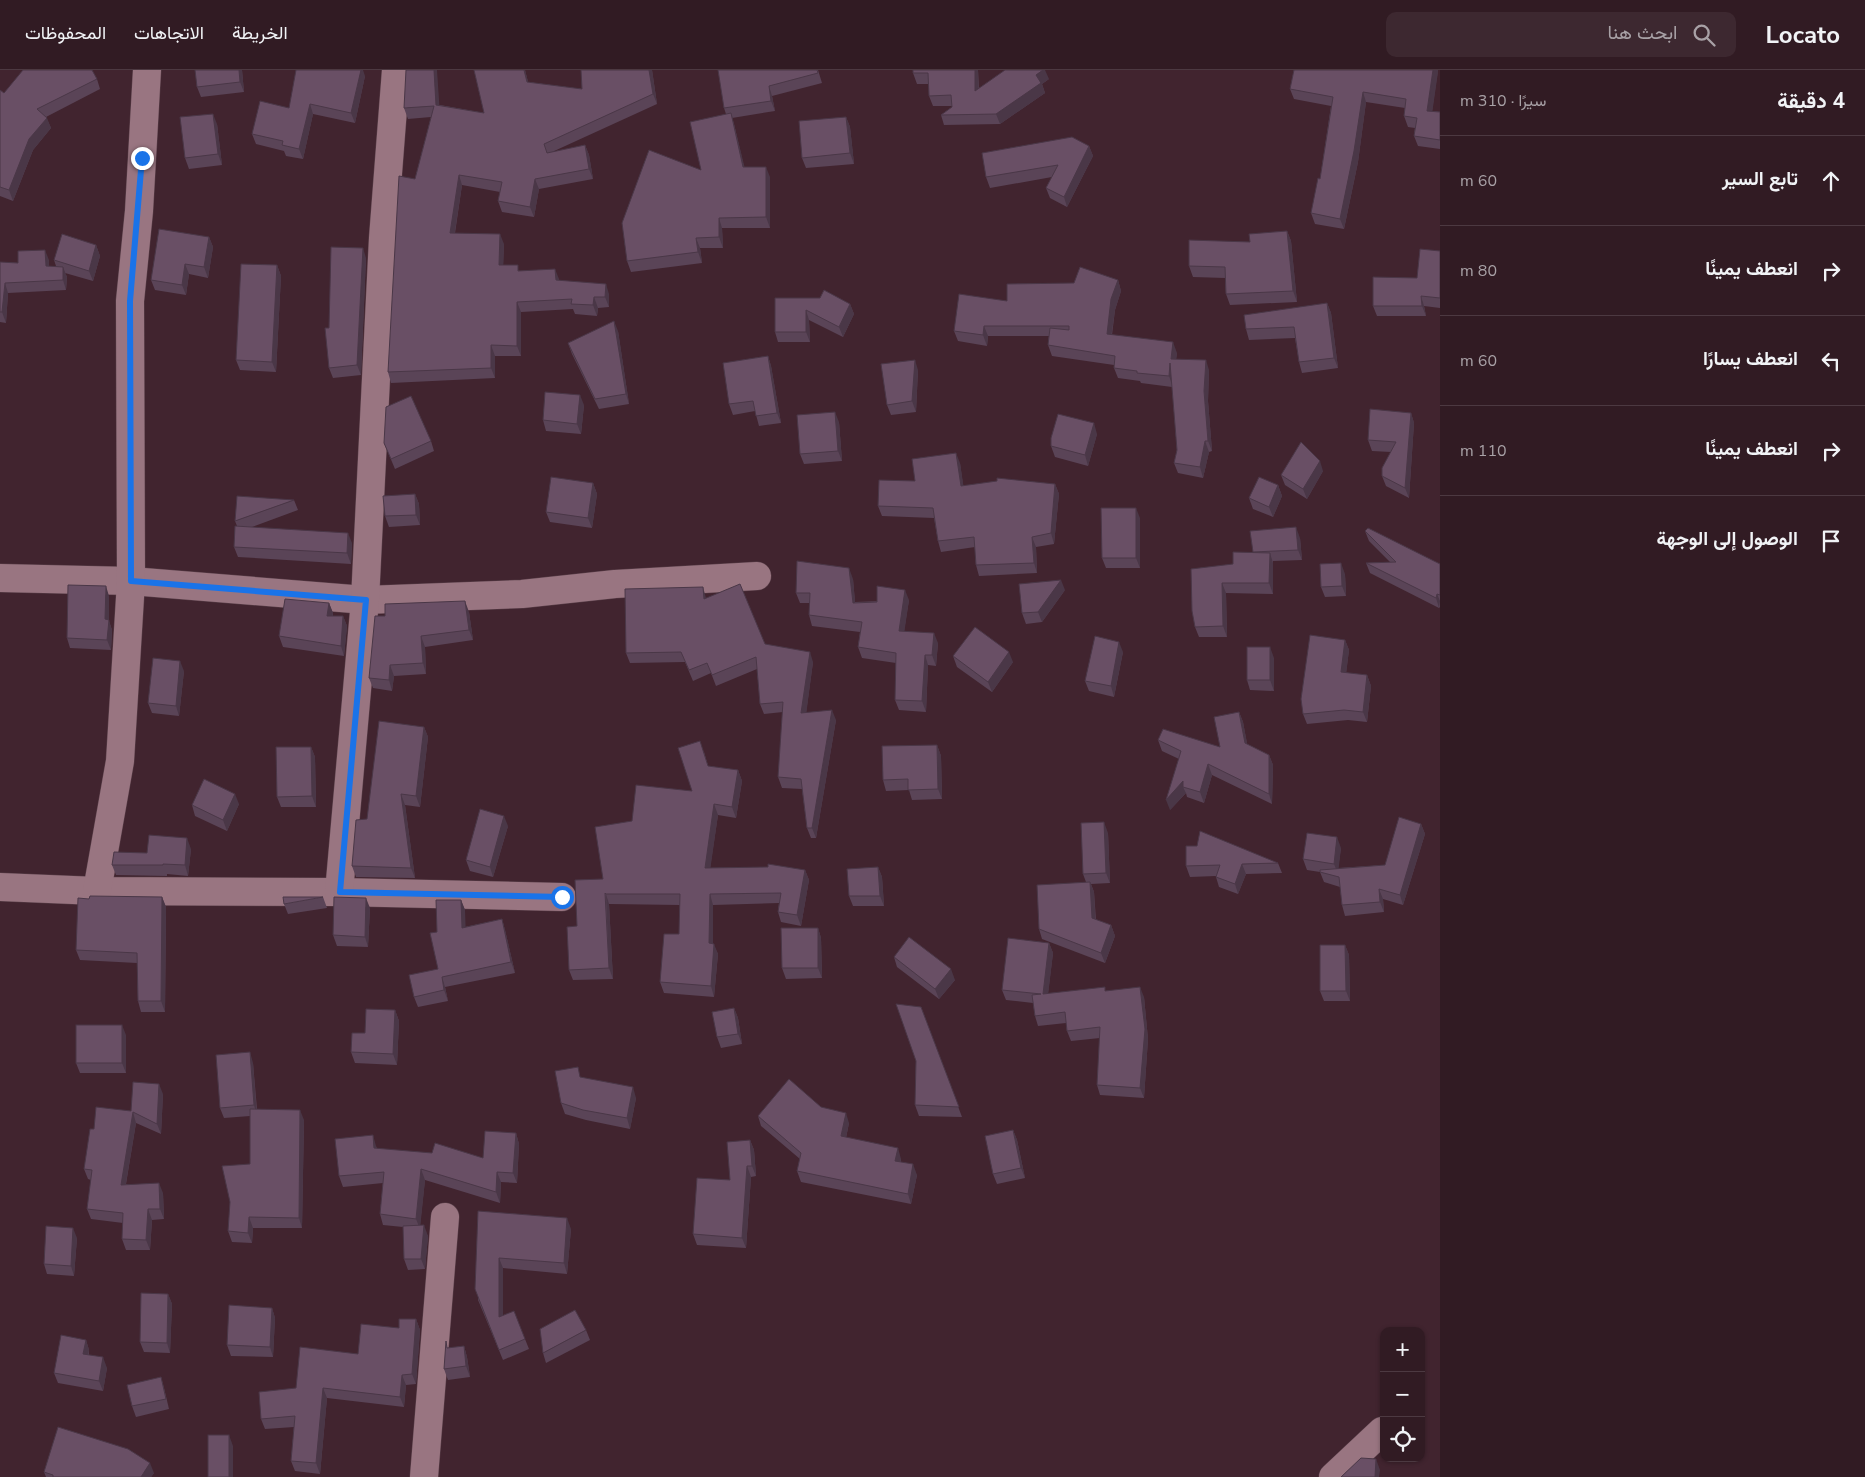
<!DOCTYPE html>
<html lang="ar">
<meta charset="utf-8">
<style>
:root{--surface:#311b23;--page:#3d2830;--text:#f1f3f6;--muted:#a8a1a6;--line:#4c3941}
body{margin:0;font-family:"Nunito Sans",Vazirmatn,sans-serif;background:var(--page);color:var(--text);direction:rtl}
.controls{position:absolute;right:15px;bottom:15px;display:grid;overflow:hidden;border-radius:10px;box-shadow:0 1px 4px #0004}
.controls button{width:45px;height:45px;display:grid;place-items:center;padding:0;border:0;border-bottom:1px solid var(--line);background:var(--surface);color:var(--text);font:25px sans-serif}
.stop{position:absolute;width:15px;height:15px;margin:-11px;border:4px solid #1a73e8;border-radius:50%;background:#fff}
.stop.end{background:#1a73e8;border-color:#fff;box-shadow:0 1px 5px #0008}
.list{margin:0;padding:0;list-style:none}
h2{display:flex;justify-content:space-between;align-items:center;height:65px;margin:0;padding:0 20px;font-size:21px}
h2 small{font-size:16px;font-weight:400;color:var(--muted)}
.list li{display:grid;grid-template-columns:32px 1fr auto;gap:15px;align-items:center;box-sizing:border-box;height:90px;padding:0 20px;border-top:1px solid var(--line)}
.list b{display:block;font-size:19px;white-space:nowrap}
.list em{font-size:16px;font-style:normal;color:var(--muted)}
.icon{flex:none;width:28px;height:28px;fill:none;stroke:currentColor;stroke-width:2;stroke-linecap:round;stroke-linejoin:round}
.map{position:relative;flex:none;width:1440px;height:1407px;overflow:hidden;direction:ltr}
header{display:flex;align-items:center;gap:30px;box-sizing:border-box;height:70px;padding:0 25px;background:var(--surface);border-bottom:1px solid var(--line)}
header strong{font-size:24px}
nav{display:flex;gap:28px;margin-inline-start:auto;font-size:18px}
.search{width:350px;height:45px;background:var(--page);display:flex;align-items:center;gap:12px;box-sizing:border-box;padding:0 18px;border-radius:10px;color:var(--muted);font-size:19px}
main{display:flex}
aside{flex:1;background:var(--surface)}
.map>svg:first-child{display:block}
.lines{fill:none;stroke-linecap:round;stroke-linejoin:round}
.minor-casing{stroke:#5a404a;stroke-width:29}
.minor{stroke:#997581;stroke-width:28}
.wall{fill:#5a4457}
.shaded-wall{fill:#4a3747}
.building{fill:#694f65;stroke:#4a3747}
.route{stroke:#1a73e8;stroke-width:6}
</style>
<header>
<strong>Locato</strong>
<div class="search"><svg class="icon" aria-label="search" viewBox="0 0 24 24"><circle cx="10" cy="10" r="6"/><path d="M15 15l6 6"/></svg>ابحث هنا</div>
<nav><a>الخريطة</a><a>الاتجاهات</a><a>المحفوظات</a></nav>
</header>
<main>
<aside>
<h2>4 دقيقة<small>سيرًا · 310 m</small></h2>
<ul class="list">
<li><svg class="icon" aria-label="ahead" viewBox="0 0 24 24"><path d="M12 20V5M6 11l6-6 6 6"/></svg><div><b>تابع السير</b></div><em>60 m</em></li>
<li><svg class="icon" aria-label="right" viewBox="0 0 24 24"><path d="M7 20v-9h11M14 6l5 5-5 5"/></svg><div><b>انعطف يمينًا</b></div><em>80 m</em></li>
<li><svg class="icon" aria-label="left" viewBox="0 0 24 24"><path d="M17 20v-9H6M10 6l-5 5 5 5"/></svg><div><b>انعطف يسارًا</b></div><em>60 m</em></li>
<li><svg class="icon" aria-label="right" viewBox="0 0 24 24"><path d="M7 20v-9h11M14 6l5 5-5 5"/></svg><div><b>انعطف يمينًا</b></div><em>110 m</em></li>
<li><svg class="icon" aria-label="arrive" viewBox="0 0 24 24"><path d="M6 21V4h12l-3 4 3 4H6"/></svg><div><b>الوصول إلى الوجهة</b></div></li>
</ul>
</aside>
<div class="map">
<svg width="1440" height="1407" viewBox="0 0 1440 1407">
<rect width="100%" height="100%" fill="#41242f"/>
<g class="lines">
<defs>
<g id="minor">
<polyline points="0,508 131,511 365,530 522,524 615,514 757,506"/>
<polyline points="0,817 97,821 339,822 562,827"/>
<polyline points="97,821 120,691 131,511 130,231 139,141 147,0"/>
<polyline points="339,822 365,530 383,168 396,0"/>
<polyline points="424,1407 445,1147"/>
<polyline points="1333,1407 1382,1361"/>
</g>
</defs>
<use href="#minor" class="minor-casing"/>
<use href="#minor" class="minor"/>
</g>
<g class="wall">
<polygon points="242,0 244,22 201,27 197,17"/>
<polygon points="474,0 525,0 528,12 582,19 581,0 652,0 657,34 552,82 585,75 589,85 593,109 539,119 534,147 502,142 498,131 500,122 462,115 455,163 504,174 503,195 520,201 559,209 559,210 609,224 609,237 598,238 597,246 575,244 573,239 521,242 521,286 495,286 495,308 391,313 388,302 415,109 431,47 408,49 404,38 440,35 484,43"/>
<polygon points="718,0 818,0 822,13 772,26 775,41 732,48 734,54 744,97 770,107 770,158 722,158 723,178 700,178 702,193 631,202 627,191 701,100 726,44 724,38"/>
<polygon points="978,0 979,18 1049,9 1042,14 1045,23 1000,54 944,55 941,45 952,37 952,36 933,36 929,26 929,14 917,14 913,3"/>
<polygon points="1294,0 1438,0 1432,41 1440,42 1440,79 1418,76 1414,66 1415,58 1408,57 1404,46 1405,38 1366,32 1358,92 1344,159 1315,154 1311,143 1320,109 1331,36 1294,29 1290,19"/>
<polygon points="365,6 355,53 313,44 303,89 286,86 284,81 256,74 252,64 289,38"/>
<polygon points="97,9 100,19 46,47 51,58 33,80 13,131 0,126 0,20 4,23"/>
<polygon points="846,47 850,57 854,94 806,98 802,88"/>
<polygon points="217,54 222,95 189,99 185,88"/>
<polygon points="1089,76 1093,86 1067,137 1050,128 1046,118 1052,107 990,118 986,107"/>
<polygon points="1287,161 1291,171 1297,232 1230,235 1226,224 1225,208 1193,207 1189,196 1250,172"/>
<polygon points="209,167 213,177 208,208 189,204 186,225 155,220 151,210"/>
<polygon points="96,175 100,186 93,211 65,203 67,207 66,220 8,223 6,253 0,252 0,192 18,193 49,190 49,196 56,196 54,190"/>
<polygon points="1440,181 1440,238 1424,236 1426,246 1377,246 1373,236 1417,208"/>
<polygon points="366,188 361,305 333,308 329,298 329,258"/>
<polygon points="277,195 281,206 276,302 240,300 236,290"/>
<polygon points="1118,210 1121,221 1115,240 1112,265 1177,283 1176,289 1209,300 1208,331 1212,381 1209,382 1203,408 1178,403 1174,393 1177,380 1172,317 1141,313 1140,311 1118,308 1114,298 1114,295 1052,286 1048,275 1049,266 988,266 987,276 958,271 954,261 1007,231 1074,213"/>
<polygon points="775,228 850,234 854,244 843,267 809,250 810,272 778,272 775,262"/>
<polygon points="1327,233 1331,243 1338,298 1302,303 1299,292 1295,268 1249,270 1246,259"/>
<polygon points="618,261 629,334 599,339 572,284 568,273"/>
<polygon points="768,286 771,296 781,353 759,356 755,341 733,345 729,334"/>
<polygon points="918,300 916,342 891,345 887,335"/>
<polygon points="584,335 581,364 546,361 543,350"/>
<polygon points="1411,343 1414,353 1409,428 1386,416 1382,406 1391,382 1372,381 1368,370"/>
<polygon points="839,352 842,391 804,394 800,384"/>
<polygon points="1097,364 1088,396 1055,387 1051,376"/>
<polygon points="431,371 434,381 395,399 384,373"/>
<polygon points="960,393 963,415 1055,414 1059,424 1054,474 1036,477 1037,503 979,506 976,495 975,477 941,482 938,471 934,448 882,446 878,436 915,411"/>
<polygon points="1323,401 1307,429 1285,415 1281,405"/>
<polygon points="593,413 597,424 592,458 550,452 546,442"/>
<polygon points="1278,415 1282,426 1273,447 1253,439 1249,428"/>
<polygon points="415,424 419,434 420,455 389,457 385,446"/>
<polygon points="294,430 298,440 252,457 352,473 351,494 238,487 234,477 237,456 235,451"/>
<polygon points="1140,448 1140,498 1106,498 1102,488"/>
<polygon points="1365,461 1440,494 1440,537 1439,538 1370,503 1366,493 1390,492 1369,471"/>
<polygon points="1300,468 1302,490 1273,491 1273,524 1226,523 1227,567 1199,567 1195,557 1233,494 1253,482"/>
<polygon points="1345,504 1346,526 1325,527 1321,517"/>
<polygon points="853,509 855,532 909,530 904,561 938,573 936,596 928,595 926,642 899,640 895,630 896,593 862,588 858,577 860,562 812,556 809,545 809,533 800,533 796,523"/>
<polygon points="1065,520 1042,552 1026,554 1022,543"/>
<polygon points="109,526 109,551 112,560 111,580 70,578 67,568"/>
<polygon points="707,528 765,574 813,592 806,643 836,650 816,768 811,768 807,758 802,719 782,718 778,707 783,642 764,644 760,634 757,599 716,616 711,603 693,611 685,592 630,593 626,583"/>
<polygon points="329,533 333,543 333,546 343,546 347,556 344,586 283,577 279,566"/>
<polygon points="469,542 473,570 425,577 426,604 394,606 392,621 373,618 369,608 385,546"/>
<polygon points="1345,570 1349,580 1346,603 1367,605 1371,616 1367,652 1348,650 1307,654 1303,644"/>
<polygon points="1123,582 1114,627 1089,621 1085,611"/>
<polygon points="953,586 1013,592 992,622 957,597"/>
<polygon points="1274,588 1274,621 1250,620 1247,610"/>
<polygon points="184,601 179,646 152,643 148,633"/>
<polygon points="1239,642 1243,652 1247,674 1269,685 1273,695 1272,734 1212,705 1204,733 1187,727 1186,723 1170,740 1179,689 1162,681 1158,670 1220,677"/>
<polygon points="424,657 428,667 420,737 405,735 415,808 356,807 352,796 367,749"/>
<polygon points="937,675 941,686 942,729 912,730 909,720 886,721 883,710"/>
<polygon points="311,677 315,687 316,737 281,737 277,727"/>
<polygon points="704,682 708,696 738,700 742,711 736,748 718,745 710,798 805,800 809,810 801,856 781,852 778,842 779,833 713,835 713,874 718,884 714,927 664,923 660,912 679,864 680,835 609,834 613,909 573,910 569,900 577,856 603,809 632,751 692,721"/>
<polygon points="239,734 227,761 195,746 192,735"/>
<polygon points="1421,754 1425,764 1403,835 1383,829 1384,842 1345,846 1342,835 1340,817 1324,812 1320,802 1307,800 1303,789 1341,778 1338,798 1385,795"/>
<polygon points="508,756 493,807 470,801 466,790"/>
<polygon points="1108,763 1110,813 1091,814 1094,822 1096,850 1111,855 1115,866 1105,893 1042,869 1039,859 1086,812 1083,804"/>
<polygon points="191,779 188,806 167,804 167,806 116,805 112,795 147,783"/>
<polygon points="1278,793 1282,803 1246,804 1238,824 1219,817 1216,807 1216,806 1190,807 1186,796"/>
<polygon points="878,797 882,807 884,836 853,836 849,826"/>
<polygon points="162,827 166,837 165,942 141,942 138,931 137,893 80,890 76,880 89,829"/>
<polygon points="323,827 327,838 288,844 284,834"/>
<polygon points="461,830 465,840 465,857 502,849 505,860 515,903 445,917 448,931 418,937 414,927 438,899 437,862"/>
<polygon points="370,838 368,877 337,876 333,865"/>
<polygon points="818,858 821,868 822,908 786,909 782,898"/>
<polygon points="1049,873 1053,883 1048,923 1106,921 1144,927 1148,969 1144,1028 1100,1025 1097,1015 1100,968 1071,971 1067,961 1066,953 1038,956 1035,946 1033,933 1006,930 1002,920"/>
<polygon points="1345,875 1349,885 1350,931 1324,931 1320,921"/>
<polygon points="894,887 955,910 939,929 897,897"/>
<polygon points="921,937 962,1047 919,1046 915,1035 916,991"/>
<polygon points="734,938 738,948 742,974 721,978 717,967"/>
<polygon points="395,940 399,951 397,995 355,993 351,982"/>
<polygon points="126,965 126,1003 80,1003 76,993"/>
<polygon points="253,993 257,1039 304,1050 302,1158 253,1158 252,1173 232,1172 228,1161 250,1094 250,1046 224,1048 220,1038"/>
<polygon points="582,1007 636,1028 630,1059 586,1050 565,1044 561,1033"/>
<polygon points="163,1024 161,1064 136,1053 126,1114 163,1123 164,1149 152,1150 150,1180 126,1180 122,1169 123,1153 91,1149 87,1139 91,1110 88,1109 84,1099 94,1059 131,1041"/>
<polygon points="821,1037 849,1053 846,1068 901,1089 901,1092 917,1105 911,1134 801,1112 797,1101 800,1089 761,1056 758,1046"/>
<polygon points="1013,1060 1017,1070 1025,1108 997,1114 993,1104"/>
<polygon points="516,1063 519,1074 517,1113 501,1112 500,1133 425,1110 420,1155 428,1166 425,1199 408,1200 404,1189 403,1157 383,1155 380,1144 383,1113 343,1117 339,1106 376,1076 377,1079 483,1088"/>
<polygon points="750,1070 754,1080 756,1106 751,1107 746,1178 697,1175 693,1164 730,1110"/>
<polygon points="478,1141 571,1159 567,1204 503,1198 503,1246 525,1269 529,1279 503,1290 478,1230"/>
<polygon points="77,1168 74,1206 47,1204 44,1194"/>
<polygon points="168,1224 172,1234 170,1283 144,1282 140,1272"/>
<polygon points="272,1238 275,1248 273,1287 231,1286 227,1275"/>
<polygon points="416,1249 420,1260 416,1314 406,1315 404,1337 327,1328 320,1404 295,1401 291,1391 294,1357 265,1359 261,1349 296,1318 358,1284 399,1258"/>
<polygon points="586,1260 590,1270 546,1293 543,1283"/>
<polygon points="86,1270 89,1280 89,1285 107,1298 103,1321 58,1313 54,1303"/>
<polygon points="464,1276 467,1287 470,1307 448,1310 444,1299 449,1278"/>
<polygon points="161,1307 164,1318 169,1339 136,1347 132,1336"/>
<polygon points="44,1402 154,1403 151,1407 46,1407"/>
</g>
<g class="shaded-wall">
<polygon points="239,0 242,0 244,22 240,12"/>
<polygon points="361,0 363,0 365,6 355,53 351,43"/>
<polygon points="434,0 437,0 440,45 436,35"/>
<polygon points="524,0 525,0 531,23 527,12"/>
<polygon points="649,0 652,0 657,34 653,24"/>
<polygon points="975,0 978,0 979,31 975,21"/>
<polygon points="1043,0 1045,0 1049,9 1042,14 1045,23 1000,54 996,44 1036,5"/>
<polygon points="1433,0 1438,0 1438,2 1431,51 1427,41"/>
<polygon points="769,16 772,26 775,41 771,31"/>
<polygon points="1363,22 1366,32 1358,92 1344,159 1340,149"/>
<polygon points="310,34 313,44 303,89 299,79"/>
<polygon points="731,43 734,54 747,107 743,97"/>
<polygon points="213,44 217,54 222,95 218,84"/>
<polygon points="846,47 850,57 854,94 850,83"/>
<polygon points="47,48 51,58 33,80 13,131 9,120 29,69"/>
<polygon points="585,75 589,85 593,109 589,99"/>
<polygon points="1089,76 1093,86 1067,137 1064,127"/>
<polygon points="766,97 770,107 770,158 766,147"/>
<polygon points="459,105 462,115 453,174 450,163"/>
<polygon points="535,109 539,119 534,147 530,137"/>
<polygon points="719,148 722,158 723,178 719,167"/>
<polygon points="1287,161 1291,171 1297,232 1293,221"/>
<polygon points="500,164 504,174 503,205 499,195"/>
<polygon points="209,167 213,177 208,208 204,197"/>
<polygon points="696,168 700,178 702,193 698,182"/>
<polygon points="96,175 100,186 93,211 89,201"/>
<polygon points="363,178 366,188 361,305 357,295"/>
<polygon points="45,180 49,190 49,206 46,196"/>
<polygon points="185,194 189,204 186,225 182,215"/>
<polygon points="277,195 281,206 276,302 272,292"/>
<polygon points="63,197 67,207 66,220 63,210"/>
<polygon points="555,199 559,209 560,220 556,210"/>
<polygon points="1118,210 1121,221 1115,240 1110,275 1107,264 1111,229"/>
<polygon points="5,213 8,223 6,253 2,242"/>
<polygon points="606,214 609,224 609,237 605,227"/>
<polygon points="1421,226 1424,236 1426,246 1422,236"/>
<polygon points="594,227 598,238 597,246 593,235"/>
<polygon points="517,232 521,242 521,286 517,276"/>
<polygon points="1327,233 1331,243 1338,298 1334,288"/>
<polygon points="850,234 854,244 843,267 839,257"/>
<polygon points="806,240 809,250 810,272 806,262"/>
<polygon points="614,251 618,261 629,334 626,324"/>
<polygon points="984,256 988,266 987,276 983,265"/>
<polygon points="1173,272 1177,283 1175,299 1171,289"/>
<polygon points="491,275 495,286 495,308 491,298"/>
<polygon points="768,286 771,296 781,353 777,343"/>
<polygon points="915,290 918,300 916,342 912,331"/>
<polygon points="1206,290 1209,300 1208,331 1212,381 1208,371 1204,321"/>
<polygon points="1170,293 1173,317 1169,306"/>
<polygon points="580,325 584,335 581,364 577,354"/>
<polygon points="835,342 839,352 842,391 838,381"/>
<polygon points="1411,343 1414,353 1409,428 1405,418"/>
<polygon points="1094,353 1097,364 1088,396 1085,385"/>
<polygon points="1205,371 1209,382 1203,408 1200,397"/>
<polygon points="956,383 960,393 965,426 961,416"/>
<polygon points="1320,391 1323,401 1307,429 1303,419"/>
<polygon points="593,413 597,424 592,458 588,448"/>
<polygon points="1055,414 1059,424 1054,474 1051,463"/>
<polygon points="1278,415 1282,426 1273,447 1269,437"/>
<polygon points="415,424 419,434 420,455 416,445"/>
<polygon points="1136,438 1140,448 1140,498 1136,488"/>
<polygon points="1296,457 1300,468 1302,490 1298,480"/>
<polygon points="348,463 352,473 351,494 347,483"/>
<polygon points="1032,467 1036,477 1037,503 1034,493"/>
<polygon points="1270,483 1273,493 1273,524 1269,513"/>
<polygon points="1341,493 1345,504 1346,526 1342,516"/>
<polygon points="849,498 853,509 856,543 853,533"/>
<polygon points="1061,510 1065,520 1042,552 1038,542"/>
<polygon points="1222,513 1226,523 1227,567 1223,556"/>
<polygon points="106,516 109,526 109,551 112,560 111,580 107,570 105,549"/>
<polygon points="703,517 706,528 708,540 704,529"/>
<polygon points="905,520 909,530 903,571 899,561"/>
<polygon points="1437,524 1440,531 1439,538 1436,528"/>
<polygon points="465,531 469,542 473,570 469,560"/>
<polygon points="329,533 333,543 331,556 327,546"/>
<polygon points="343,546 347,556 344,586 341,576"/>
<polygon points="934,563 938,573 936,596 932,585"/>
<polygon points="421,566 425,577 426,604 423,593"/>
<polygon points="1345,570 1349,580 1345,613 1341,602"/>
<polygon points="1119,572 1123,582 1114,627 1111,616"/>
<polygon points="1270,577 1274,588 1274,621 1270,610"/>
<polygon points="810,582 813,592 805,653 801,643"/>
<polygon points="1009,582 1013,592 992,622 988,612"/>
<polygon points="925,585 928,595 926,642 922,631"/>
<polygon points="180,591 184,601 179,646 176,636"/>
<polygon points="390,595 394,606 392,621 389,610"/>
<polygon points="1367,605 1371,616 1367,652 1363,642"/>
<polygon points="832,640 836,650 816,768 812,758"/>
<polygon points="1239,642 1243,652 1249,683 1245,673"/>
<polygon points="424,657 428,667 420,737 416,726"/>
<polygon points="937,675 941,686 942,729 938,719"/>
<polygon points="311,677 315,687 316,737 312,726"/>
<polygon points="1269,685 1273,695 1272,734 1269,724"/>
<polygon points="1208,694 1212,705 1204,733 1200,722"/>
<polygon points="738,700 742,711 736,748 732,737"/>
<polygon points="1183,711 1183,717 1186,723 1170,740 1166,730"/>
<polygon points="235,724 239,734 227,761 223,750"/>
<polygon points="401,724 405,735 415,808 411,798"/>
<polygon points="714,734 718,745 709,808 705,798"/>
<polygon points="504,746 508,756 493,807 490,797"/>
<polygon points="1104,752 1108,763 1110,813 1106,803"/>
<polygon points="1421,754 1425,764 1403,835 1400,825"/>
<polygon points="1337,767 1341,778 1338,804 1334,794"/>
<polygon points="187,768 191,779 188,806 185,795"/>
<polygon points="1242,794 1246,804 1238,824 1235,814"/>
<polygon points="878,797 882,807 884,836 880,826"/>
<polygon points="805,800 809,810 801,856 797,845"/>
<polygon points="1090,812 1094,822 1096,859 1092,848"/>
<polygon points="1379,819 1383,829 1384,842 1380,832"/>
<polygon points="606,824 609,834 613,909 609,898"/>
<polygon points="710,824 713,835 713,880 714,874 718,884 714,927 711,916 709,873"/>
<polygon points="162,827 166,837 165,942 161,931"/>
<polygon points="366,828 370,838 368,877 365,867"/>
<polygon points="461,830 465,840 466,868 462,858"/>
<polygon points="502,849 505,860 515,903 511,892"/>
<polygon points="1111,855 1115,866 1105,893 1101,883"/>
<polygon points="818,858 821,868 822,908 818,898"/>
<polygon points="1049,873 1053,883 1047,934 1043,924"/>
<polygon points="1345,875 1349,885 1350,931 1346,921"/>
<polygon points="951,899 955,910 939,929 935,919"/>
<polygon points="442,907 445,917 448,931 444,920"/>
<polygon points="1140,917 1144,927 1148,969 1144,1028 1140,1018"/>
<polygon points="734,938 738,948 742,974 738,964"/>
<polygon points="395,940 399,951 397,995 393,984"/>
<polygon points="122,955 126,965 126,1003 122,993"/>
<polygon points="250,982 253,993 257,1046 254,1035"/>
<polygon points="159,1014 163,1024 161,1064 157,1054"/>
<polygon points="633,1017 636,1028 630,1059 627,1048"/>
<polygon points="300,1040 304,1050 302,1158 299,1148"/>
<polygon points="133,1042 136,1053 124,1125 121,1115"/>
<polygon points="846,1043 849,1053 844,1077 841,1066"/>
<polygon points="1013,1060 1017,1070 1025,1108 1021,1098"/>
<polygon points="516,1063 519,1074 517,1113 513,1103"/>
<polygon points="373,1065 376,1076 378,1089 374,1078"/>
<polygon points="750,1070 754,1080 756,1106 752,1096"/>
<polygon points="898,1078 901,1089 899,1101 895,1091"/>
<polygon points="913,1094 917,1105 911,1134 908,1124"/>
<polygon points="747,1096 751,1107 746,1178 742,1168"/>
<polygon points="421,1099 425,1110 420,1159 416,1149"/>
<polygon points="497,1102 501,1112 500,1133 496,1122"/>
<polygon points="159,1113 163,1123 164,1149 160,1139"/>
<polygon points="148,1139 152,1150 150,1180 146,1170"/>
<polygon points="249,1147 253,1158 252,1173 248,1163"/>
<polygon points="567,1148 571,1159 567,1204 564,1193"/>
<polygon points="424,1155 428,1166 425,1199 421,1189"/>
<polygon points="73,1158 77,1168 74,1206 71,1196"/>
<polygon points="499,1188 503,1198 503,1258 499,1247"/>
<polygon points="168,1224 172,1234 170,1283 167,1273"/>
<polygon points="272,1238 275,1248 273,1287 270,1277"/>
<polygon points="416,1249 420,1260 416,1314 412,1304"/>
<polygon points="86,1270 89,1280 87,1294 83,1284"/>
<polygon points="464,1276 467,1287 470,1307 466,1296"/>
<polygon points="103,1287 107,1298 103,1321 99,1311"/>
<polygon points="402,1305 406,1315 404,1337 400,1327"/>
<polygon points="323,1318 327,1328 320,1404 316,1393"/>
<polygon points="229,1365 233,1376 233,1407 229,1407"/>
<polygon points="1376,1389 1380,1400 1379,1407 1375,1407"/>
<polygon points="150,1393 154,1403 151,1407 141,1407"/>
</g>
<g class="building">
<polygon points="23,0 92,0 97,9 37,39 47,48 29,69 9,120 0,117 0,20 4,23"/>
<polygon points="195,0 239,0 240,12 197,17"/>
<polygon points="296,0 361,0 351,43 310,34 299,79 282,75 283,71 252,64 260,31 289,38"/>
<polygon points="406,0 434,0 436,35 484,43 474,0 524,0 527,12 582,19 581,0 649,0 653,24 544,74 547,83 585,75 589,99 535,109 530,137 498,131 502,112 459,105 450,163 500,164 499,195 518,195 518,201 555,199 556,210 606,214 605,227 594,227 593,235 571,234 572,229 517,232 517,276 491,275 491,298 388,302 399,106 415,109 434,36 404,38"/>
<polygon points="718,0 817,0 818,3 769,16 771,31 724,38"/>
<polygon points="913,0 975,0 975,21 1005,0 1043,0 1036,5 1041,13 996,44 941,45 952,37 951,25 929,26 928,3 913,3"/>
<polygon points="1294,0 1433,0 1427,41 1440,42 1440,70 1414,66 1417,48 1404,46 1406,29 1363,22 1354,81 1340,149 1311,143 1318,108 1320,109 1333,27 1290,19"/>
<polygon points="731,43 743,97 766,97 766,147 719,148 719,167 696,168 698,182 627,191 622,153 649,80 701,100 690,52"/>
<polygon points="213,44 218,84 185,88 180,47"/>
<polygon points="846,47 850,83 802,88 799,51"/>
<polygon points="1072,67 1089,76 1064,127 1046,118 1058,95 986,107 982,83"/>
<polygon points="159,159 209,167 204,197 185,194 182,215 151,210"/>
<polygon points="1287,161 1293,221 1226,224 1225,197 1189,196 1189,170 1250,172 1249,164"/>
<polygon points="62,164 96,175 89,201 54,190"/>
<polygon points="331,177 363,178 357,295 329,298 325,258 329,258"/>
<polygon points="1420,179 1440,181 1440,228 1421,226 1422,236 1373,236 1373,207 1417,208"/>
<polygon points="45,180 46,196 63,197 63,210 5,213 2,242 0,242 0,192 18,193 18,181"/>
<polygon points="241,194 277,195 272,292 236,290"/>
<polygon points="1080,197 1118,210 1111,229 1107,264 1173,272 1171,289 1206,290 1204,321 1208,371 1205,371 1200,397 1174,393 1177,380 1170,293 1169,306 1137,303 1137,301 1114,298 1115,286 1048,275 1050,258 1069,260 1069,256 984,256 983,265 954,261 959,224 1007,231 1007,214 1074,213"/>
<polygon points="824,220 850,234 839,257 806,240 806,262 775,262 775,228 820,228"/>
<polygon points="1327,233 1334,288 1299,292 1294,257 1246,259 1244,245"/>
<polygon points="614,251 626,324 595,329 568,273"/>
<polygon points="768,286 777,343 756,346 753,331 729,334 723,293"/>
<polygon points="915,290 912,331 887,335 881,294"/>
<polygon points="545,322 580,325 577,354 543,350"/>
<polygon points="411,326 431,371 391,389 384,373 386,337"/>
<polygon points="1370,339 1411,343 1405,418 1382,406 1382,398 1396,372 1368,370"/>
<polygon points="835,342 838,381 800,384 797,345"/>
<polygon points="1058,344 1094,353 1085,385 1051,376 1051,368"/>
<polygon points="1301,372 1320,391 1303,419 1281,405"/>
<polygon points="956,383 961,416 997,411 997,408 1055,414 1051,463 1032,467 1034,493 976,495 974,467 938,471 933,438 878,436 879,410 915,411 912,389"/>
<polygon points="551,407 593,413 588,448 546,442"/>
<polygon points="1259,407 1278,415 1269,437 1249,428"/>
<polygon points="415,424 416,445 385,446 383,426"/>
<polygon points="237,426 294,430 235,451"/>
<polygon points="1101,438 1136,438 1136,488 1102,488"/>
<polygon points="235,456 348,463 347,483 234,477"/>
<polygon points="1296,457 1298,480 1253,482 1250,461"/>
<polygon points="1368,458 1440,494 1440,525 1437,524 1436,528 1366,493 1396,492 1365,461"/>
<polygon points="1233,482 1270,483 1269,513 1222,513 1223,556 1195,557 1192,541 1191,499 1233,494"/>
<polygon points="797,491 849,498 853,533 877,532 877,516 905,520 899,561 934,563 932,585 925,585 922,631 895,630 896,583 858,577 862,552 809,545 810,523 796,523"/>
<polygon points="1341,493 1342,516 1321,517 1320,494"/>
<polygon points="1061,510 1038,542 1022,543 1019,514"/>
<polygon points="740,514 765,574 810,582 801,643 832,640 812,758 807,758 801,709 778,707 783,632 760,634 756,587 712,605 707,593 689,600 681,582 626,583 625,519 703,517 704,529"/>
<polygon points="68,515 106,516 105,549 109,550 107,570 67,568"/>
<polygon points="285,529 329,533 327,546 343,546 341,576 279,566"/>
<polygon points="465,531 469,560 421,566 423,593 390,595 389,610 369,608 375,546 385,546 385,534"/>
<polygon points="975,557 1009,582 988,612 953,586"/>
<polygon points="1310,565 1345,570 1341,602 1367,605 1363,642 1344,640 1303,644 1301,629"/>
<polygon points="1095,566 1119,572 1111,616 1085,611"/>
<rect x="1247" y="577" width="23" height="33"/>
<polygon points="153,588 180,591 176,636 148,633"/>
<polygon points="1239,642 1245,673 1269,685 1269,724 1208,694 1200,722 1183,717 1183,711 1166,730 1181,681 1158,670 1163,659 1220,677 1214,647"/>
<polygon points="379,651 424,657 416,726 401,724 411,798 352,796 356,750 367,749"/>
<polygon points="700,671 708,696 738,700 732,737 714,734 705,798 768,797 768,794 805,800 797,845 778,842 781,823 710,824 709,873 714,874 711,916 660,912 664,864 679,864 680,824 606,824 605,823 609,898 569,900 567,857 577,856 575,810 603,809 595,757 632,751 636,715 692,721 678,678"/>
<polygon points="937,675 938,719 908,720 908,709 883,710 882,676"/>
<polygon points="276,677 311,677 312,726 277,727"/>
<polygon points="204,709 235,724 223,750 192,735"/>
<polygon points="480,739 504,746 490,797 466,790"/>
<polygon points="1399,747 1421,754 1400,825 1379,819 1380,832 1342,835 1339,807 1320,802 1320,800 1385,795"/>
<polygon points="1104,752 1106,803 1083,804 1081,753"/>
<polygon points="1200,761 1278,793 1242,794 1235,814 1216,807 1220,795 1186,796 1186,776 1197,776"/>
<polygon points="1307,763 1337,767 1334,794 1303,789"/>
<polygon points="149,765 187,768 185,795 163,794 163,795 112,795 114,782 147,783"/>
<polygon points="878,797 880,826 849,826 847,799"/>
<polygon points="1090,812 1092,848 1111,855 1101,883 1039,859 1037,815"/>
<polygon points="90,826 162,827 161,931 138,931 137,883 76,880 78,828 89,829"/>
<polygon points="283,827 323,827 284,834"/>
<polygon points="334,827 366,828 365,867 333,865"/>
<polygon points="436,830 461,830 462,858 502,849 511,892 442,907 444,920 414,927 409,905 438,899 430,863 437,862"/>
<polygon points="781,858 818,858 818,898 782,898"/>
<polygon points="909,867 951,899 935,919 894,887"/>
<polygon points="1008,868 1049,873 1043,924 1105,917 1105,921 1140,917 1145,959 1140,1018 1097,1015 1100,957 1067,961 1065,942 1035,946 1032,925 1041,924 1002,920"/>
<polygon points="1320,875 1345,875 1346,921 1320,921"/>
<polygon points="896,934 921,937 959,1037 915,1035 916,991"/>
<polygon points="734,938 738,964 717,967 712,942"/>
<polygon points="366,939 395,940 393,984 351,982 352,963 365,963"/>
<rect x="76" y="955" width="46" height="38"/>
<polygon points="250,982 254,1035 220,1038 216,985"/>
<polygon points="578,997 580,1007 633,1017 627,1048 583,1040 561,1033 555,1001"/>
<polygon points="789,1009 821,1037 846,1043 841,1066 898,1078 895,1091 913,1094 908,1124 797,1101 801,1083 758,1046"/>
<polygon points="133,1012 159,1014 157,1054 133,1042 121,1115 159,1113 160,1139 148,1139 146,1170 122,1169 123,1143 87,1139 92,1100 84,1099 90,1059 94,1059 96,1037 131,1041"/>
<polygon points="250,1039 300,1040 299,1148 249,1147 248,1163 228,1161 230,1132 222,1096 250,1094"/>
<polygon points="1013,1060 1021,1098 993,1104 985,1066"/>
<polygon points="485,1061 516,1063 513,1103 497,1102 496,1122 421,1099 416,1149 380,1144 384,1102 339,1106 335,1069 373,1065 374,1078 432,1083 435,1073 483,1088"/>
<polygon points="750,1070 752,1096 747,1096 742,1168 693,1164 697,1108 730,1110 727,1072"/>
<polygon points="478,1141 567,1148 564,1193 499,1188 499,1247 514,1241 525,1269 499,1280 475,1219"/>
<polygon points="424,1155 421,1189 404,1189 403,1156"/>
<polygon points="46,1156 73,1158 71,1196 44,1194"/>
<polygon points="141,1223 168,1224 167,1273 140,1272"/>
<polygon points="229,1235 272,1238 270,1277 227,1275"/>
<polygon points="575,1240 586,1260 543,1283 540,1259"/>
<polygon points="399,1249 416,1249 412,1304 402,1305 400,1327 323,1318 316,1393 291,1391 295,1346 261,1349 259,1322 296,1318 300,1277 358,1284 361,1254 399,1258"/>
<polygon points="61,1265 86,1270 83,1284 103,1287 99,1311 54,1303"/>
<polygon points="446,1271 447,1278 464,1276 466,1296 444,1299"/>
<polygon points="161,1307 166,1329 132,1336 127,1315"/>
<polygon points="58,1357 128,1379 150,1393 141,1407 53,1407 53,1405 44,1402"/>
<rect x="208" y="1365" width="21" height="42"/>
<polygon points="1361,1388 1376,1389 1375,1407 1341,1407"/>
</g>
<g class="lines">
<polyline class="route" points="142,88 130,231 131,511 366,530 340,822 562,827"/>
</g>
</svg>
<div class="controls">
<button>+</button>
<button>−</button>
<button><svg class="icon" aria-label="locate" viewBox="0 0 24 24"><circle cx="12" cy="12" r="6"/><path d="M12 2v4M12 18v4M2 12h4M18 12h4"/></svg></button>
</div>
<div class="stop" style="left:562px;top:827px"></div>
<div class="stop end" style="left:142px;top:88px"></div>
</div>
</main>
